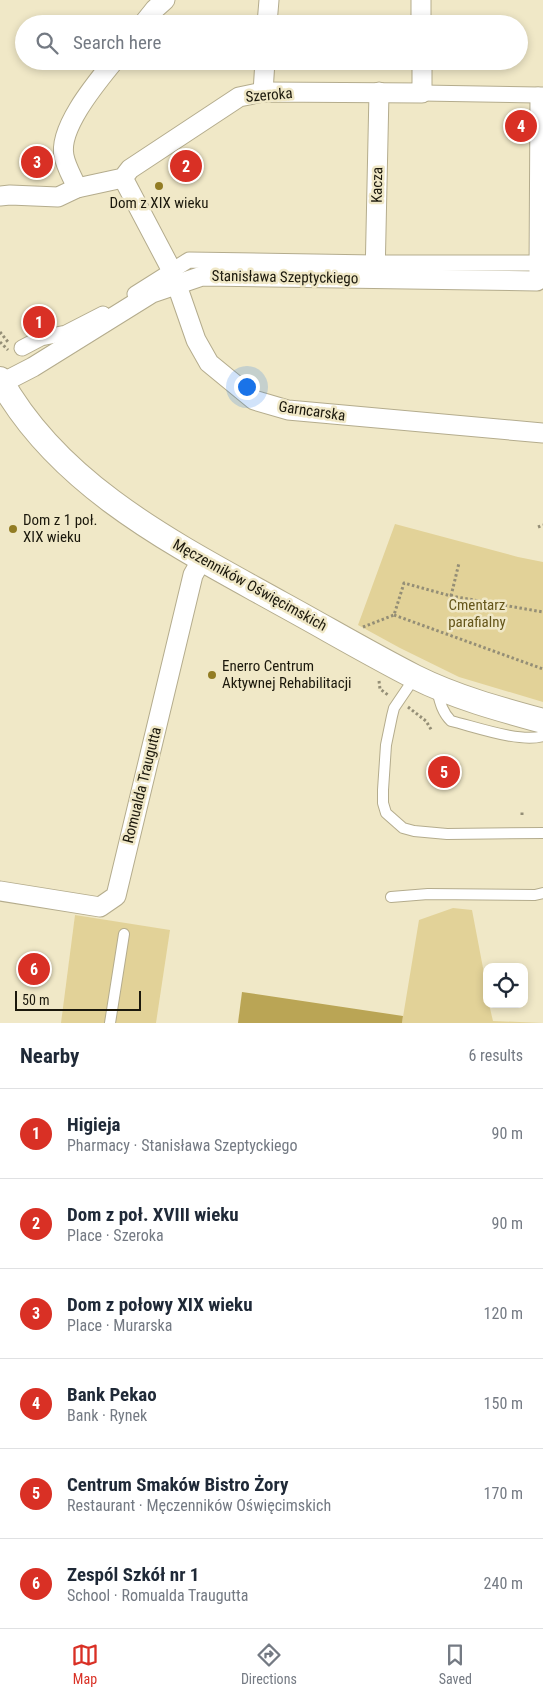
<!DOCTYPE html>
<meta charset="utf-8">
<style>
:root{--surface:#fff;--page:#f2f2f3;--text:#1f2937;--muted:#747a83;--line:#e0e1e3;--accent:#d93025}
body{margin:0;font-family:"Roboto Condensed",sans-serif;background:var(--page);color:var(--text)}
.controls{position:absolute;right:15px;bottom:15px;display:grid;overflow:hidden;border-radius:10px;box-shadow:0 2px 8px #0003}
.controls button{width:45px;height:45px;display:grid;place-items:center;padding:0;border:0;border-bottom:1px solid var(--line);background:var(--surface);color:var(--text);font:25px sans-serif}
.scale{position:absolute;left:15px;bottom:12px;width:126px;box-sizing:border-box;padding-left:5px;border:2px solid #1b180c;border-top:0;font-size:14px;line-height:18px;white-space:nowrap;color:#1b180c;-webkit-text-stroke:4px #f0e8c7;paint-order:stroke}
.you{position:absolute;left:246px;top:386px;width:18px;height:18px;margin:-12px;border:4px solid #fff;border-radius:50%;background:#1a73e8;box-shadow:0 0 0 8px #1a73e833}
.badge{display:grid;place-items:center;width:32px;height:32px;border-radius:50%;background:var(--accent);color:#fff;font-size:16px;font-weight:700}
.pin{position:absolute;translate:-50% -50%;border:2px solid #fff;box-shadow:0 1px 5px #0006}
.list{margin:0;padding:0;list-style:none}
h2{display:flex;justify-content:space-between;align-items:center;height:65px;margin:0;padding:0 20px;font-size:21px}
h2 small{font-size:16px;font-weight:400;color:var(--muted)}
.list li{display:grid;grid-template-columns:32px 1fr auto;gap:15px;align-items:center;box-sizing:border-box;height:90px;padding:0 20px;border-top:1px solid var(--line)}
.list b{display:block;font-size:19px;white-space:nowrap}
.list p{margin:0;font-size:16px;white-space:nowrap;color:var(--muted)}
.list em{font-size:16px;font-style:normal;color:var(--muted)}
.icon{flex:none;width:28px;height:28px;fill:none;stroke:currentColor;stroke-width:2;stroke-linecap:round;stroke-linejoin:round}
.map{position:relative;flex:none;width:543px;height:1023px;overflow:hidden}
.search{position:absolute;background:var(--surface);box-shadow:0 2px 8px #0003;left:15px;right:15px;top:15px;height:55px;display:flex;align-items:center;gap:12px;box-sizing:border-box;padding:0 18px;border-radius:28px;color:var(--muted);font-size:19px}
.sheet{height:605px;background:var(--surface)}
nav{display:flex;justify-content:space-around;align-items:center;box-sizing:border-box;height:70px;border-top:1px solid var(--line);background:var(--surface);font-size:14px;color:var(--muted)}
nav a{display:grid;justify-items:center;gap:2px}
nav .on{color:var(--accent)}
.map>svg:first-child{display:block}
.green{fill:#e2d298}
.forest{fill:#baa555}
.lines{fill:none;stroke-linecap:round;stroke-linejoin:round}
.service-casing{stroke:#b4ac8d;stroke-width:12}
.pedestrian-casing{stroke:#b4ac8d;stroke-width:17}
.minor-casing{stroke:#b4ac8d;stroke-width:21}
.tertiary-casing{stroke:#b4ac8d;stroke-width:26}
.path{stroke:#948e76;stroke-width:3;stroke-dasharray:2.5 2.5;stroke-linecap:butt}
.service{stroke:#fff;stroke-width:10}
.pedestrian{stroke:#fff;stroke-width:15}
.minor{stroke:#fff;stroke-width:19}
.tertiary{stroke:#fff;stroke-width:24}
.poi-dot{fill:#927c23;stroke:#f0e8c7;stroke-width:2}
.labels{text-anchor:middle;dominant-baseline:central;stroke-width:5;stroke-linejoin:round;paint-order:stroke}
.street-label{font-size:15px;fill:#1b180c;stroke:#f0e8c7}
.poi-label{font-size:15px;fill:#1b180c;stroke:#f0e8c7;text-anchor:start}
.park-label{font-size:15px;fill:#65561a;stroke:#f0e8c7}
</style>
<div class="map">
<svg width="543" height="1023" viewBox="0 0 543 1023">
<rect width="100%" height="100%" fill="#f0e8c7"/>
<g class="green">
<polygon points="395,524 518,557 543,562 543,702 459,677 400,648 358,625"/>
<polygon points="453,908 472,910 487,989 487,1004 489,1004 493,1021 543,1023 402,1023 419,920"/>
<polygon points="75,915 170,930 156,1023 61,1023"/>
</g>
<polygon class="forest" points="242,992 403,1016 402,1023 238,1023"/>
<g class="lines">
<defs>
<g id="service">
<polyline points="415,677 394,708 392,716 386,745 383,790 383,803 386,813 403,828 414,831 447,834 543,833"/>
<path d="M 437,690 C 440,702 442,712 451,721 C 476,727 520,743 543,736"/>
<polyline points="391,897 428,894 535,895 543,893"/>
<polyline points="110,1023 124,934"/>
</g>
<g id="pedestrian">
<polyline points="422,93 538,95 543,104"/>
<polyline points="537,273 538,95 543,95"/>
<polyline points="135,294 189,260 375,263 537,263"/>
<polyline points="22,348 41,338 66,333 103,314"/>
</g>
<g id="minor">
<polyline points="421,0 421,24"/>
<polyline points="143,24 155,9 165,0"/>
<polyline points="267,24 269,0"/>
<polyline points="263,92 265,61"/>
<polyline points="123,178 172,271 196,340 209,363 254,400 288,410 543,433"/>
<path d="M 77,188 C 73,178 66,167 64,156 C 58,128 97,82 114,61"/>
<polyline points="0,196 10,195 58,197 77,188 123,178 130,169 239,97 263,92 422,93 422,61"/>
<polyline points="375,278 379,92"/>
<polyline points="2,383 33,367 152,293 202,276 537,281"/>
<polyline points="0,891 100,907 116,896 193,575 202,559"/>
</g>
<path id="tertiary" d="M 0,379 C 60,488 178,546 282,604 C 326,628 370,654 415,677 C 455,697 499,709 543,721"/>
</defs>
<use href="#service" class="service-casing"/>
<use href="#pedestrian" class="pedestrian-casing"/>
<use href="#minor" class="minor-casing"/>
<use href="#tertiary" class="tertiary-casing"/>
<g class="path">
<polyline points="0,332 8,342"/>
<polyline points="0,342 8,350"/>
<polyline points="538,527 543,525"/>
<polyline points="451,596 459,563"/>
<polyline points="394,615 543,669"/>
<polyline points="363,627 394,615 404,583 451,596 543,612"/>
<polyline points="379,681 380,689 388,695"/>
<polyline points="408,707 426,721 432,731"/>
<polyline points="522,815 522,811"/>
</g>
<use href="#service" class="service"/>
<use href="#pedestrian" class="pedestrian"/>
<use href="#minor" class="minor"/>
<use href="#tertiary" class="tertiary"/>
</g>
<g class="poi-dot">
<circle cx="159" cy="186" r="5"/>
<circle cx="13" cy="529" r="5"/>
<circle cx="212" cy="675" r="5"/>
</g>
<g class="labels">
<g class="street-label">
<text transform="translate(269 95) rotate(-5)">Szeroka</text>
<text transform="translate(377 185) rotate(-89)">Kacza</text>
<text transform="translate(285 277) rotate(1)">Stanisława Szeptyckiego</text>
<text transform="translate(312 411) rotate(8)">Garncarska</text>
<text transform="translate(250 585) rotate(29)">Męczenników Oświęcimskich</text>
<text transform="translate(142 785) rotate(-76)">Romualda Traugutta</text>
</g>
<g class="poi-label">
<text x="159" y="203" text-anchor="middle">Dom z XIX wieku</text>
<text x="23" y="520">Dom z 1 poł.<tspan x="23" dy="17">XIX wieku</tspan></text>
<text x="222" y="666">Enerro Centrum<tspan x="222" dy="17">Aktywnej Rehabilitacji</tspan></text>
</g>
<g class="park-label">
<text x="477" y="605">Cmentarz<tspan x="477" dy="17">parafialny</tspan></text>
</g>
</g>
</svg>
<div class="controls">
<button><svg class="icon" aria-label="locate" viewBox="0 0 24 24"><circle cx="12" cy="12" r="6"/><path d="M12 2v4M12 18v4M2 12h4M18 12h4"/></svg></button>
</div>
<div class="scale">50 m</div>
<div class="you"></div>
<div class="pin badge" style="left:39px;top:322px">1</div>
<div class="pin badge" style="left:186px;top:166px">2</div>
<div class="pin badge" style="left:37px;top:162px">3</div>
<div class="pin badge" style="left:521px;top:126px">4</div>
<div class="pin badge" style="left:444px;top:772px">5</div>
<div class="pin badge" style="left:34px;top:969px">6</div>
<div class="search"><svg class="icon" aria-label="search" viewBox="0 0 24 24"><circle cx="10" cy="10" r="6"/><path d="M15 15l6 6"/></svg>Search here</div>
</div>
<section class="sheet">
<h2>Nearby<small>6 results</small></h2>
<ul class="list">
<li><span class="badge">1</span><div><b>Higieja</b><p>Pharmacy · Stanisława Szeptyckiego</p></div><em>90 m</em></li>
<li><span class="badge">2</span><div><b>Dom z poł. XVIII wieku</b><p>Place · Szeroka</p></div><em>90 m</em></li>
<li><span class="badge">3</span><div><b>Dom z połowy XIX wieku</b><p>Place · Murarska</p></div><em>120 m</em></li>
<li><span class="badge">4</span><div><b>Bank Pekao</b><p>Bank · Rynek</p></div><em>150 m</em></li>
<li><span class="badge">5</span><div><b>Centrum Smaków Bistro Żory</b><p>Restaurant · Męczenników Oświęcimskich</p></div><em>170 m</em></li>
<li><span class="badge">6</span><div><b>Zespól Szkół nr 1</b><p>School · Romualda Traugutta</p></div><em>240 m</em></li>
</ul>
</section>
<nav>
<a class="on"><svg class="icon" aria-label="map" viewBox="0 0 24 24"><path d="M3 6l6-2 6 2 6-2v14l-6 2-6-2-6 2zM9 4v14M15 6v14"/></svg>Map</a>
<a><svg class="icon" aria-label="directions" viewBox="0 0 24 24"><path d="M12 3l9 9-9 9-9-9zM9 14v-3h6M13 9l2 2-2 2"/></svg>Directions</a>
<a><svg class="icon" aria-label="saved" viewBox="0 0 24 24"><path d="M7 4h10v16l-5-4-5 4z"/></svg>Saved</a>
</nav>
